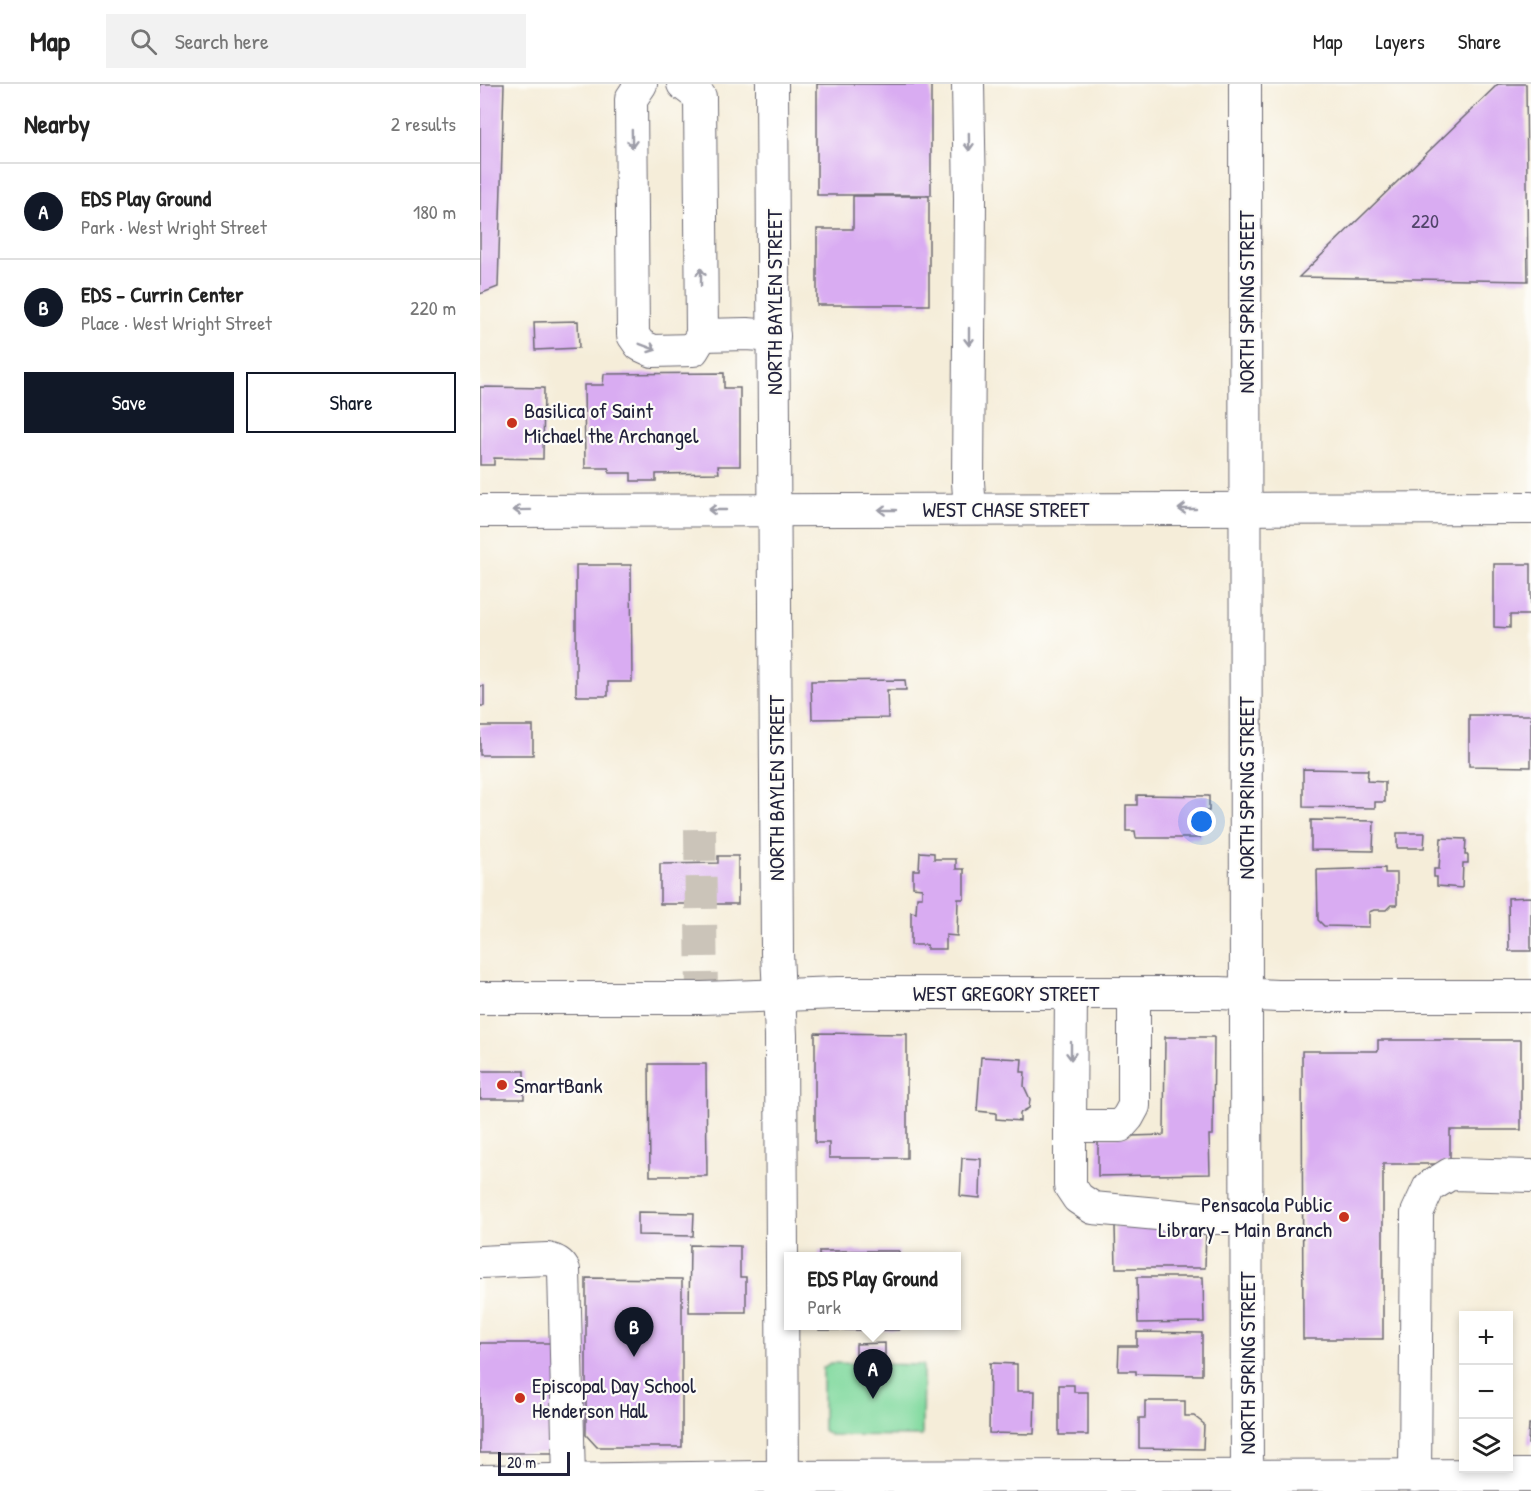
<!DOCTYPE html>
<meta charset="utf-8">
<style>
:root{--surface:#fff;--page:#f2f2f2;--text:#222;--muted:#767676;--line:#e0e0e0;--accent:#111827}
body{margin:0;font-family:"Patrick Hand",sans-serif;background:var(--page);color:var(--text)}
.controls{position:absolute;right:18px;bottom:18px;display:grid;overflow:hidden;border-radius:0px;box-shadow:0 3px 9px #0003}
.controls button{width:54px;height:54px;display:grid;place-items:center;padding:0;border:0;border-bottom:2px solid var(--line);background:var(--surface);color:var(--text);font:30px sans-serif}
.scale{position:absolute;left:18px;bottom:15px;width:72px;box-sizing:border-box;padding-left:6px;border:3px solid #22223b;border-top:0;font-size:16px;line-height:21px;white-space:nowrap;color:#22223b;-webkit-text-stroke:4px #fdfcf7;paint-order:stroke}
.you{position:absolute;left:722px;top:738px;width:21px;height:21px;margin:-15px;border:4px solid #fff;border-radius:50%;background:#1a73e8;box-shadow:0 0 0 9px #1a73e833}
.badge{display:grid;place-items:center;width:39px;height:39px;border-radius:50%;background:var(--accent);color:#fff;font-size:20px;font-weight:700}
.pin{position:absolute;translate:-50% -50px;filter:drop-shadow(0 2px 3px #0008)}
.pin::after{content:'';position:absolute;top:32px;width:21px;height:18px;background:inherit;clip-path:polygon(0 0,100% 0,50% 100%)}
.popup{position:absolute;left:304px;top:1168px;width:177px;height:78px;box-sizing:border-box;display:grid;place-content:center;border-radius:0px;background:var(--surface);filter:drop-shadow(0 2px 4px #0005);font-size:20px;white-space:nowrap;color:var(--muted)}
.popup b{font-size:22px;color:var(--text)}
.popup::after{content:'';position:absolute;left:50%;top:100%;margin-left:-12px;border:12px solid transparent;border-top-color:var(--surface)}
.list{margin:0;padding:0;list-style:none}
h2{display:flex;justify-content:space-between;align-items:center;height:78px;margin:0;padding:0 24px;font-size:26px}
h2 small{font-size:20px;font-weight:400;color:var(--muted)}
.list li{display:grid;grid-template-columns:39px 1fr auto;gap:18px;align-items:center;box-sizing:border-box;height:96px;padding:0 24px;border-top:2px solid var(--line)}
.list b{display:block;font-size:22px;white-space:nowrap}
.list p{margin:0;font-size:20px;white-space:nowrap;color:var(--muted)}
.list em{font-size:20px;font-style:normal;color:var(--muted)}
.actions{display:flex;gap:12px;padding:18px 24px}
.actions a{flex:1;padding:14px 0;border:2px solid var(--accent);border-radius:0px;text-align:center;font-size:21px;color:var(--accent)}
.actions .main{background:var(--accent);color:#fff}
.icon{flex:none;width:33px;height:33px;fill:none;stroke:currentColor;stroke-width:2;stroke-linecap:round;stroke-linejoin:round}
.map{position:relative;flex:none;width:1051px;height:1407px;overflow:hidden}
header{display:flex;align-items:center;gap:36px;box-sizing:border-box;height:84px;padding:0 30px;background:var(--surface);border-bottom:2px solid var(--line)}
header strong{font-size:28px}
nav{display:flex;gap:33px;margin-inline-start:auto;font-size:21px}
.search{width:420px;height:54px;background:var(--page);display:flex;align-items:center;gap:15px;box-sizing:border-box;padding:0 21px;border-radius:0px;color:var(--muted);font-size:22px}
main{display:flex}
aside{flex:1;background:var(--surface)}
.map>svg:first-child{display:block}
.green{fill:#80d99e;stroke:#517e6c;stroke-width:1.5}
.building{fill:#d9acf2}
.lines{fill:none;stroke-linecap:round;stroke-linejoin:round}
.minor-tunnel{stroke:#cbc4b9;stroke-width:32;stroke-dasharray:32 16;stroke-linecap:butt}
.minor-casing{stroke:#6c6972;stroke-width:34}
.minor{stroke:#fff;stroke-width:32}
.oneway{stroke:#9c9ca7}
.poi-dot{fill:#c8321e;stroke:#fdfcf7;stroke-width:2}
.labels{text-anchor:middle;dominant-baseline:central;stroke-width:4.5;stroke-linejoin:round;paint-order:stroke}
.number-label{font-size:20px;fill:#504469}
.street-label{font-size:22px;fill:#22223b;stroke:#fdfcf7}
.poi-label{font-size:22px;fill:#22223b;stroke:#fdfcf7;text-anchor:start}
</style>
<header>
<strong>Map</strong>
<div class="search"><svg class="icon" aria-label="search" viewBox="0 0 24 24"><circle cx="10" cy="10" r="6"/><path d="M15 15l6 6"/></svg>Search here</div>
<nav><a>Map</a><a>Layers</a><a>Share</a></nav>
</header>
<main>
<aside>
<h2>Nearby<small>2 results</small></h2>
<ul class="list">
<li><span class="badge">A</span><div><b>EDS Play Ground</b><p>Park · West Wright Street</p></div><em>180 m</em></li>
<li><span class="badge">B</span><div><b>EDS - Currin Center</b><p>Place · West Wright Street</p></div><em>220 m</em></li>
</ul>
<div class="actions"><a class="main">Save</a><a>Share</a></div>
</aside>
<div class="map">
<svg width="1051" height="1407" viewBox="0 0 1051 1407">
<rect width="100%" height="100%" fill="#fdfcf7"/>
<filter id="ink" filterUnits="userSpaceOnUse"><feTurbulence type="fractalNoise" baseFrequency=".0167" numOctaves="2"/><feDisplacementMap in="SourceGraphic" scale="12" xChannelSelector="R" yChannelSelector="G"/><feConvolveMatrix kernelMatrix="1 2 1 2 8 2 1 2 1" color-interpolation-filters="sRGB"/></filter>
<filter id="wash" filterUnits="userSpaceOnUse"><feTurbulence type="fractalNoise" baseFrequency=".008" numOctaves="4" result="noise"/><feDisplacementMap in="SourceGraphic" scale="24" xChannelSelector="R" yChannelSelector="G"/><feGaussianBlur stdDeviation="1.35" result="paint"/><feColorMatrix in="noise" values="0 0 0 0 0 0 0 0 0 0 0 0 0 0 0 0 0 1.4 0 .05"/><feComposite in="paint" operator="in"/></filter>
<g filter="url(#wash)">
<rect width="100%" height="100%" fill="#f5edd9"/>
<polygon class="green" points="350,1279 443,1281 442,1352 350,1351 343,1346 343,1284"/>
<g id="blocks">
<g class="building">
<polygon points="0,0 24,0 18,203 0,210"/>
<rect x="337" y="0" width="114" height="111"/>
<polygon points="1018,0 1046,0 1048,197 819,193"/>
<polygon points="373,112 449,112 449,221 337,221 337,145 373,145"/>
<polygon points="98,237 99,264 55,266 54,238"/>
<polygon points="244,289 244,304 260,304 260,382 238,382 239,389 176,390 176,397 151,397 151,389 129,389 129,384 105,384 104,301 123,301 124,290"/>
<polygon points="0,303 64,304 63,375 14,374 14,381 0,381"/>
<polygon points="1014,480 1051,480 1051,531 1030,531 1030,544 1014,543"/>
<polygon points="96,481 151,481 152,598 128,598 128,612 96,612"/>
<polygon points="425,596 426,606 407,606 408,634 332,635 331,597"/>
<rect x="0" y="602" width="4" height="20"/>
<polygon points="989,631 1051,631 1051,683 989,682"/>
<rect x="0" y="642" width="53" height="29"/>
<polygon points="823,685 888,686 887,697 905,698 905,718 895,718 895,724 823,723"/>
<polygon points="657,711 729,712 729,727 724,727 724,736 720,736 720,754 656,754 655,747 646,747 646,721 657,721"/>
<polygon points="831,736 894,737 893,767 831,766"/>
<polygon points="917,749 945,749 944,764 917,764"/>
<polygon points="961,754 986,755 985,771 988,771 988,779 983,779 982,804 957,802 957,793 954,793 954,785 959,785"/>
<polygon points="440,768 454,769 454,775 476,775 476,785 484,785 484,815 478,815 477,852 466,851 466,865 447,865 447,861 431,861 431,828 436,829 437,813 442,813 442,804 433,803 433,786 439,786"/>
<polygon points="238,772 258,772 258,820 180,820 180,780 238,779"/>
<polygon points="905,784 905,789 917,789 917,821 911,821 906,826 894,826 889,828 889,843 844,842 838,836 837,786"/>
<polygon points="1051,813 1051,867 1029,867 1028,814"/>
<polygon points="335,949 427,950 427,1074 349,1074 349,1059 335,1059"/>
<polygon points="685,953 734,953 733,1051 729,1051 730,1090 618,1092 618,1053 684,1051"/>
<polygon points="898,956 1041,956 1041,1046 970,1046 970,1080 903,1080 903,1255 823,1255 822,967 898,967"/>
<polygon points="501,973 542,975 541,988 545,988 544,1002 550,1015 549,1024 540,1029 540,1037 516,1035 516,1029 497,1027"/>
<polygon points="169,980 226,980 227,1092 170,1092"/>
<rect x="0" y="987" width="44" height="28"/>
<polygon points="482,1074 501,1075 500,1114 480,1112"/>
<polygon points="158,1128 214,1129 213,1152 158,1151"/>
<polygon points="635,1142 726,1142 725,1184 636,1184"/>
<polygon points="210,1161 260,1162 260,1193 266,1193 266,1228 209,1228"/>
<rect x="339" y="1167" width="80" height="5"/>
<polygon points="657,1193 723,1193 724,1238 658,1239"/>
<polygon points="106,1194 202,1195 202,1363 117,1363 106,1351"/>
<rect x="339" y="1242" width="80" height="4"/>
<polygon points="657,1248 722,1249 722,1291 656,1290 656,1287 638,1287 639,1262 657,1262"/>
<polygon points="0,1259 80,1259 81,1369 0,1369"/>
<polygon points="405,1259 405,1271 376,1271 376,1260"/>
<polygon points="510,1279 537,1280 537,1307 555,1307 554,1350 509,1349"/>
<polygon points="579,1301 594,1301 594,1308 608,1308 608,1351 579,1351"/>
<polygon points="665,1317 705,1317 705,1332 714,1332 724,1340 723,1365 659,1364 659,1334 665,1334"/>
<polygon points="1049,1340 1051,1340 1051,1360 1048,1360"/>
</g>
</g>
</g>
<g filter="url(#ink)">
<use href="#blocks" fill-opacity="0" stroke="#6c6972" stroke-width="1.5"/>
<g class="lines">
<polyline class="minor-tunnel" points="220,745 222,914"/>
<defs>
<g id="minor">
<polyline points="161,0 151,15 153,251 160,261 173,267 213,266 222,251 220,13 203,0"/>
<polyline points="292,0 297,869 301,951 303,1407"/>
<polyline points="488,0 490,115 488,398 490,425"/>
<polyline points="765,0 766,944 767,1407"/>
<polyline points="222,251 267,250 294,252"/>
<polyline points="0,427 1051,424"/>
<polyline points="591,909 590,1042 640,1042 648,1033 654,1022 654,909"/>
<polyline points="0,914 222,914 358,909 740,909 797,912 1051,912"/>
<polyline points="590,1042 590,1102 598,1114 613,1124 721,1134 766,1134"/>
<path d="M 0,1178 L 68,1175 C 76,1177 80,1179 84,1186 L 89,1396"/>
<polyline points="935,1392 937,1129 949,1103 970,1090 1051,1092"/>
<polyline points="0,1397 280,1393 1051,1391"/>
</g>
</defs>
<use href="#minor" class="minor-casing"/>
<use href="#minor" class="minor"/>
</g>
<defs><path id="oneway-shaft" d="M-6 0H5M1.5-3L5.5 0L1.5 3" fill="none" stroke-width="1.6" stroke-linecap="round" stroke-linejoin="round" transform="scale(1.5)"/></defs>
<g class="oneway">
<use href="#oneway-shaft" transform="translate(152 55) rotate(89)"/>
<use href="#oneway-shaft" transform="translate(489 58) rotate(89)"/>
<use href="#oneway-shaft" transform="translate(221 193) rotate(-90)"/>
<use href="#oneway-shaft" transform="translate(489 253) rotate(90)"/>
<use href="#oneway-shaft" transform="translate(168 263) rotate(21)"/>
<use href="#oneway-shaft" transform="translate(707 425) rotate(180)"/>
<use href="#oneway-shaft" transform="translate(42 426) rotate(179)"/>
<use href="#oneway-shaft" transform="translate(237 426) rotate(180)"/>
<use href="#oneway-shaft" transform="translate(407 426) rotate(180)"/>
<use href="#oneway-shaft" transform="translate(591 967) rotate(90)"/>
</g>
</g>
<g class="poi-dot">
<circle cx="32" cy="339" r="6"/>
<circle cx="22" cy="1001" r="6"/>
<circle cx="864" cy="1133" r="6"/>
<circle cx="40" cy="1314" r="6"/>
</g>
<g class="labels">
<g class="number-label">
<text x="945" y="136">220</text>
</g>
<g class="street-label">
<text transform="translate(294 218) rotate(-90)">NORTH BAYLEN STREET</text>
<text transform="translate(766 218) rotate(-90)">NORTH SPRING STREET</text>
<text x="526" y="425">WEST CHASE STREET</text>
<text transform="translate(296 704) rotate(-90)">NORTH BAYLEN STREET</text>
<text transform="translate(766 704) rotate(-90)">NORTH SPRING STREET</text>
<text x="526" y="909">WEST GREGORY STREET</text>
<text transform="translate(767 1279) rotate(-90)">NORTH SPRING STREET</text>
</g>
<g class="poi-label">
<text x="44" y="326">Basilica of Saint<tspan x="44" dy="25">Michael the Archangel</tspan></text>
<text x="34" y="1001">SmartBank</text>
<text x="852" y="1120" text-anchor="end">Pensacola Public<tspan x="852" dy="25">Library - Main Branch</tspan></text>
<text x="52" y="1301">Episcopal Day School<tspan x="52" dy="25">Henderson Hall</tspan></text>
</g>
</g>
</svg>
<div class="controls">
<button>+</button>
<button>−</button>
<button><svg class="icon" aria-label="layers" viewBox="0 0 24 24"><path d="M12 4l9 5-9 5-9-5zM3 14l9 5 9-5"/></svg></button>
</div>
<div class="scale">20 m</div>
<div class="you"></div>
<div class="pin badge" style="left:393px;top:1315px">A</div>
<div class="popup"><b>EDS Play Ground</b>Park</div>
<div class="pin badge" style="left:154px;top:1273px">B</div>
</div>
</main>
